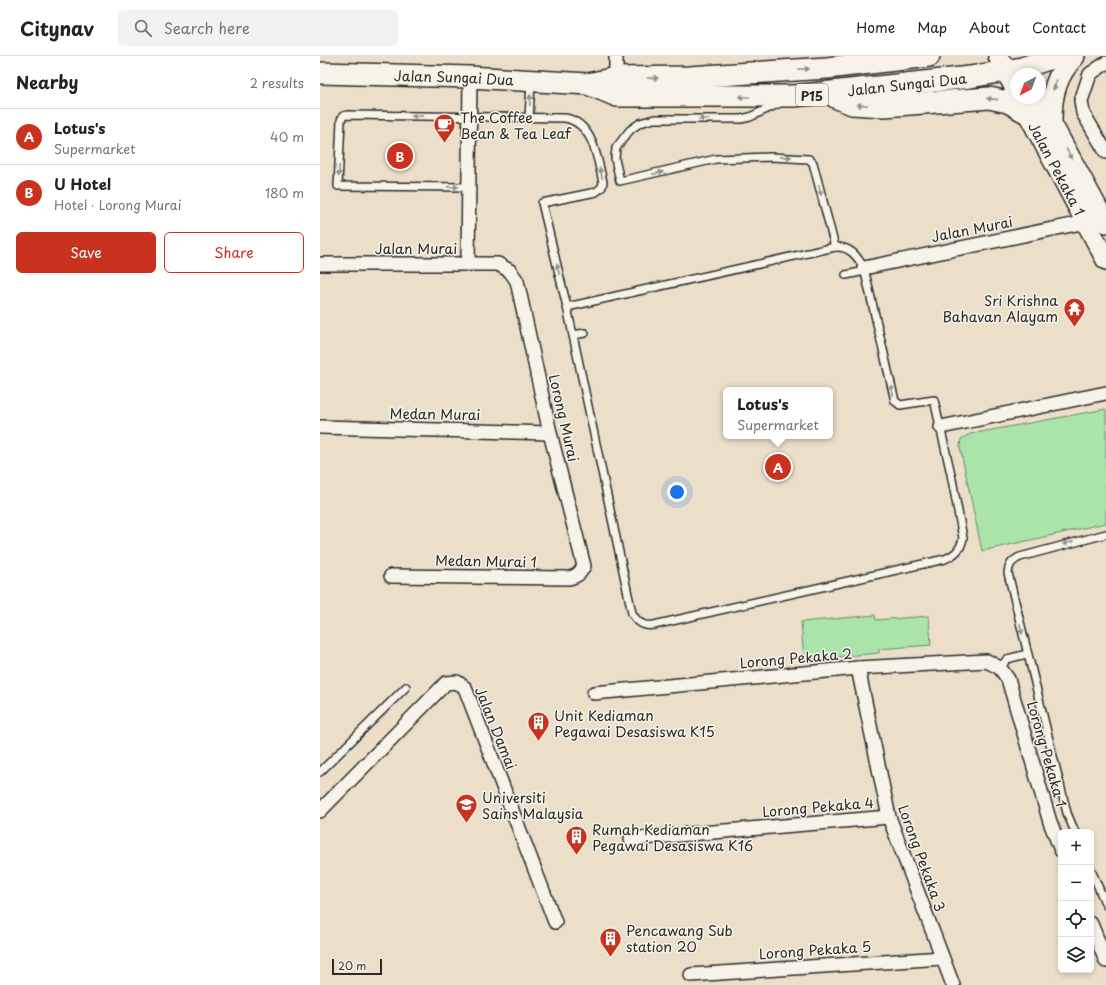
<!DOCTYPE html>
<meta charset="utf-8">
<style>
:root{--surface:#fff;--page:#f2f2f2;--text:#222;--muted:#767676;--line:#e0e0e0;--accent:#c8321e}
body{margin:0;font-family:"Playpen Sans",sans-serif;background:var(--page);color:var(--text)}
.controls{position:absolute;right:12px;bottom:12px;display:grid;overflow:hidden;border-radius:6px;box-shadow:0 2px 6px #0003}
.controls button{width:36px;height:36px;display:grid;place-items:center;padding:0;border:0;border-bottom:1px solid var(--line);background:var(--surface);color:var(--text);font:20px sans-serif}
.compass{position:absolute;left:690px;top:12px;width:36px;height:36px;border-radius:50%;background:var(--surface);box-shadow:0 2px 6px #0003;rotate:221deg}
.scale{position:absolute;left:12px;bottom:10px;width:50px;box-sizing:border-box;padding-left:4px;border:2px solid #2b2b2b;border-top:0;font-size:11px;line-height:14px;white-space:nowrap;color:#2b2b2b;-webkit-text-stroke:3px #f7f3e8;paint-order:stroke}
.you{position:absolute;left:357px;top:436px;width:14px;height:14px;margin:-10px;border:3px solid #fff;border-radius:50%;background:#1a73e8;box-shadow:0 0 0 6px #1a73e833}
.badge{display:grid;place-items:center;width:26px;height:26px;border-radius:50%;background:var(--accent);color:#fff;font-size:13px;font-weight:700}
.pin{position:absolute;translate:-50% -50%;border:2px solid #fff;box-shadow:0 1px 4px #0006}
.popup{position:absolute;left:403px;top:331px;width:110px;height:52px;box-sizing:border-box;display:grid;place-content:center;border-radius:6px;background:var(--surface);filter:drop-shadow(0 1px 3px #0005);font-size:13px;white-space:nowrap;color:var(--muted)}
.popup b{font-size:15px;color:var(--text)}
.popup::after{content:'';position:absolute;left:50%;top:100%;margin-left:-8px;border:8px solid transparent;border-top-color:var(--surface)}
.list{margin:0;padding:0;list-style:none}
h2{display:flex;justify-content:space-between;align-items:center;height:52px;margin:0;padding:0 16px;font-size:17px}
h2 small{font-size:13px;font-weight:400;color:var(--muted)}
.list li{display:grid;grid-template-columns:26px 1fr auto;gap:12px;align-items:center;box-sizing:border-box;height:56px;padding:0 16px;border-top:1px solid var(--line)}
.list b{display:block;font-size:15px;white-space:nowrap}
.list p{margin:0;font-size:13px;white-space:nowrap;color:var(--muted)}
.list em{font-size:13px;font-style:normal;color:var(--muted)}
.actions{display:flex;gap:8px;padding:12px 16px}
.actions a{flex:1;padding:9px 0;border:1px solid var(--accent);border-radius:6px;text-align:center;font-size:14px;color:var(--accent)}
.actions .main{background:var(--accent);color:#fff}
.icon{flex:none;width:22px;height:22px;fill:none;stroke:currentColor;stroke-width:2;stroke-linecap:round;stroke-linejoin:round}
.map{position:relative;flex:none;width:786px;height:929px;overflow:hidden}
header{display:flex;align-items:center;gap:24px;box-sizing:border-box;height:56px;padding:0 20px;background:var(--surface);border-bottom:1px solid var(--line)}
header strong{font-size:19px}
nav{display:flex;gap:22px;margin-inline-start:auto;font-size:14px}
.search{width:280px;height:36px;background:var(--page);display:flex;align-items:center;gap:10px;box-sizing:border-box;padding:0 14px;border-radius:6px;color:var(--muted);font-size:15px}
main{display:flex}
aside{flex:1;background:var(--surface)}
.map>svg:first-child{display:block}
.green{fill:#abe4a8;stroke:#6b886a}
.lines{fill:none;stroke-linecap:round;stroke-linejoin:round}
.lane-casing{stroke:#2b2b2b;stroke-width:10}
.street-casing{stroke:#2b2b2b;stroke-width:16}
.secondary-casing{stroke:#2b2b2b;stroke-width:22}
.primary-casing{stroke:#2b2b2b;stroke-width:24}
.lane{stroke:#f7f3e8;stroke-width:7}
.street{stroke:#f7f3e8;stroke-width:13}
.secondary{stroke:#f7f3e8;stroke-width:19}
.primary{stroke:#f7f3e8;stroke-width:21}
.oneway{fill:#918f8a}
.labels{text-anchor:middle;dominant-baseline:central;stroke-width:3;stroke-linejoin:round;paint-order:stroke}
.shield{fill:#f7f3e8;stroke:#686764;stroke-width:1}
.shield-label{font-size:13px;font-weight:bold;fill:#2b2b2b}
.street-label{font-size:14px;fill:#2b2b2b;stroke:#f7f3e8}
.poi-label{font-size:14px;fill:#2b2b2b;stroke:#f7f3e8;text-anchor:start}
</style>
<header>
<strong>Citynav</strong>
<div class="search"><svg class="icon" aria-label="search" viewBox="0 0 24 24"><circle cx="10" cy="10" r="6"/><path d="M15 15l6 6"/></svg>Search here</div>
<nav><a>Home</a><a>Map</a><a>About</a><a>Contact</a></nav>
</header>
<main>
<aside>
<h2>Nearby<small>2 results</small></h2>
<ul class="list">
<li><span class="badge">A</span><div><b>Lotus's</b><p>Supermarket</p></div><em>40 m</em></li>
<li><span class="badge">B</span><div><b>U Hotel</b><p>Hotel · Lorong Murai</p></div><em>180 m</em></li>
</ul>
<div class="actions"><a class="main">Save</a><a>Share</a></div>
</aside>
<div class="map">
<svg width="786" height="929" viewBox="0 0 786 929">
<rect width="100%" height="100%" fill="#ecdfca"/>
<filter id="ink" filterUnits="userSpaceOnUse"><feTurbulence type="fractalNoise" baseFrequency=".025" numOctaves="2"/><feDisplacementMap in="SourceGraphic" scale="8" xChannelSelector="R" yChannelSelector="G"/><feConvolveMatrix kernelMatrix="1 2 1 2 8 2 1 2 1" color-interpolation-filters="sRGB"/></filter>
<g filter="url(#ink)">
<g class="green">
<polygon points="786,353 786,467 662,495 640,391 641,383 650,378"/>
<polygon points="555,559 556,564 609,560 611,589 559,593 559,597 484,604 481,566"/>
</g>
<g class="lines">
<defs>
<g id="lane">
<polyline points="460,47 430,61 421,63 334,63 320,67 310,74 296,92 295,103 300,125 396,103 451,101 489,103 493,107 515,191"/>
<polyline points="209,62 211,26"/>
<path d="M 149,131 L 18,130 L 21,64 L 23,60 L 27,59 L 245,62 C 273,67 277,101 283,126 L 282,131 L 276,136 L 222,147 L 247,251 L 312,557 C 317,566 323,571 334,569 L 625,503 C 636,498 641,493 643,482 L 631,418 L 614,344 L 580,349 L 575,345 L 544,212 C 537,200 530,190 515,191 L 247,251"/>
<polyline points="526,219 545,215"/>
<polyline points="253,279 265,277"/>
<polyline points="680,612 687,603 707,598"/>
<polyline points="0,716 86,631"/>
<path d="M 755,776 L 747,757 L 688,517 C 689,508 692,505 700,501 L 786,478"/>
<polyline points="771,814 786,849"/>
</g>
<g id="street">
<polyline points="786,7 770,18 761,45 763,57 786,96"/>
<polyline points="296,28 296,0"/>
<path d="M 0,208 L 178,208 L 190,215 L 197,225 L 230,377 L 264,510 C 260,517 258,520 249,522 L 71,520"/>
<polyline points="148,208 150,21"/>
<polyline points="544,212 766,166"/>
<polyline points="0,371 230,377"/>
<polyline points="621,371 786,337"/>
<polyline points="538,612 569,761 633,929"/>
<polyline points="274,637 538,612 667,605 680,612 688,623 730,766 741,794"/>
<polyline points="0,755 126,627 137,626 145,632 235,866"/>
<polyline points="311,783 569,761"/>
<polyline points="771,868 786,905"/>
<polyline points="371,919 622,902"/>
</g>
<g id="secondary">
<polyline points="678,0 696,35"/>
<polyline points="718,42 786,167"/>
<path id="s1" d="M 700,43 L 786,204"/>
</g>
<g id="primary">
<path id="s2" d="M 0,17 L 150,21 L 268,28 L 296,22 L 369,21 L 507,12 L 609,0"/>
<path id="s3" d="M 268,28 L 297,40 L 474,40 L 650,21 L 702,12 L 737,0"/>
<polyline points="515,41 532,48 564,50 669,42 688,46 707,57"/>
<path d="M 731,64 C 731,39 736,19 754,0"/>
</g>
</defs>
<use href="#lane" class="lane-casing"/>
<use href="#street" class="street-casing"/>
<use href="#secondary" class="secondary-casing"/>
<use href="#primary" class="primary-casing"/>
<use href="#lane" class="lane"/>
<use href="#street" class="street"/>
<use href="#secondary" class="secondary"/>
<use href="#primary" class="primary"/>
</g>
<defs><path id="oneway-solid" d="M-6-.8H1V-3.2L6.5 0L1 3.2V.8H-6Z"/></defs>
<g class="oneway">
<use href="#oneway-solid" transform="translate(484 13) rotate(-3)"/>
<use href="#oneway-solid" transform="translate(333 22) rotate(-1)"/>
<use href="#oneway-solid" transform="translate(735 29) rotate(109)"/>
<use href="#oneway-solid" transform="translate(424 41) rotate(180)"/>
<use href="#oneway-solid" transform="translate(672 43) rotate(-174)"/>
<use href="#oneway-solid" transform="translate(210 44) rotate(-88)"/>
<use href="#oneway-solid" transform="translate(542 49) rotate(-178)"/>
<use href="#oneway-solid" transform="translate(97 60) rotate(-179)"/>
<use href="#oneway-solid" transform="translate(384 63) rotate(-180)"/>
<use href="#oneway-solid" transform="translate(749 98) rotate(62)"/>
<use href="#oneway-solid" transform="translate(466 101) rotate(1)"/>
<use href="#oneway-solid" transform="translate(19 115) rotate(92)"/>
<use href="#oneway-solid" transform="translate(281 117) rotate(-104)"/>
<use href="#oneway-solid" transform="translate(338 117) rotate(-13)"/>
<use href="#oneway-solid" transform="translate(133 131) rotate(1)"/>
<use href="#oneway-solid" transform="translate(500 134) rotate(76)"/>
<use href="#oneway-solid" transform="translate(238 213) rotate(-103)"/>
<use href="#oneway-solid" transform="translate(572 334) rotate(-103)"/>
<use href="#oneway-solid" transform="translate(748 487) rotate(164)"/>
<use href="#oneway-solid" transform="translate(701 573) rotate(77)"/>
</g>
</g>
<defs>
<symbol id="cafe-pin" viewBox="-11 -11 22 30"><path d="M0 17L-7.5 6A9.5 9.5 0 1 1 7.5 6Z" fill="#c8321e" stroke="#f7f3e8"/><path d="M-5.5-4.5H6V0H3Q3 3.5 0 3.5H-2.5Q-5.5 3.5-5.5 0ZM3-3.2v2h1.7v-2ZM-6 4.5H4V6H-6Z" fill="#fff"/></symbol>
<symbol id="temple-pin" viewBox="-11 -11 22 30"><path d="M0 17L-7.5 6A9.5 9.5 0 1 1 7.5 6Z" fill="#c8321e" stroke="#f7f3e8"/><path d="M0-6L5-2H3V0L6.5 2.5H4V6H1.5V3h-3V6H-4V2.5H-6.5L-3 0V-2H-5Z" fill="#fff"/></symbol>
<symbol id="building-pin" viewBox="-11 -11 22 30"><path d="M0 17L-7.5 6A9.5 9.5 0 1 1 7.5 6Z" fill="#c8321e" stroke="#f7f3e8"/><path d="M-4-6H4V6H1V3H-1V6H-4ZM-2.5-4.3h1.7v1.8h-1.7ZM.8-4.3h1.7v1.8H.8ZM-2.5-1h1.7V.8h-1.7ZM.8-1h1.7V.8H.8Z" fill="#fff"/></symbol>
<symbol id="university-pin" viewBox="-11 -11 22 30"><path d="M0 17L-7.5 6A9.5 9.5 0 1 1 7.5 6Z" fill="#c8321e" stroke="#f7f3e8"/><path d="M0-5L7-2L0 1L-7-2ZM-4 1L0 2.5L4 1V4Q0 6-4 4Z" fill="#fff"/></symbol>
</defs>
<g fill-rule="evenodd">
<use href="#cafe-pin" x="112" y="56" width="25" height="34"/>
<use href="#temple-pin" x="742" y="240" width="25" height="34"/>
<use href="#building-pin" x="206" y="654" width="25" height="34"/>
<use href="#university-pin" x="134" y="736" width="25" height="34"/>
<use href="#building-pin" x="244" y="768" width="25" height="34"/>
<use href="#building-pin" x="278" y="870" width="25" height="34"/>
</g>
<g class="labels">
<rect class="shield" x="476" y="28" width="32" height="22" rx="3"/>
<g class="shield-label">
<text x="492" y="39">P15</text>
</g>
<g class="street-label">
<text stroke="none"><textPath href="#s2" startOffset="134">Jalan Sungai Dua</textPath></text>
<text stroke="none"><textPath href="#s3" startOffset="322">Jalan Sungai Dua</textPath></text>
<text stroke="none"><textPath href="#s1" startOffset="79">Jalan Pekaka 1</textPath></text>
<text transform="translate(652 173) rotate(-11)">Jalan Murai</text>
<text x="96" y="192">Jalan Murai</text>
<text transform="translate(115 358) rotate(1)">Medan Murai</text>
<text transform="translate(244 362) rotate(77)">Lorong Murai</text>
<text transform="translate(166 505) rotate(1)">Medan Murai 1</text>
<text transform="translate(476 602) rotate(-5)">Lorong Pekaka 2</text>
<text transform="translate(176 672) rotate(68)">Jalan Damai</text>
<text transform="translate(727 698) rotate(74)">Lorong Pekaka 1</text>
<text transform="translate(498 751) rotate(-5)">Lorong Pekaka 4</text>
<text transform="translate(602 802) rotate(70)">Lorong Pekaka 3</text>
<text transform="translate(495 894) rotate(-4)">Lorong Pekaka 5</text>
</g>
<g class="poi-label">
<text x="140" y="61">The Coffee<tspan x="140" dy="16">Bean &amp; Tea Leaf</tspan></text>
<text x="738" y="244" text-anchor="end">Sri Krishna<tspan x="738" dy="16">Bahavan Alayam</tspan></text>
<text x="234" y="659">Unit Kediaman<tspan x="234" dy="16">Pegawai Desasiswa K15</tspan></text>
<text x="162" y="741">Universiti<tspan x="162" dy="16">Sains Malaysia</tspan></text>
<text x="272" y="773">Rumah Kediaman<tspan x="272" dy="16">Pegawai Desasiswa K16</tspan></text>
<text x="306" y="874">Pencawang Sub<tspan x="306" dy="16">station 20</tspan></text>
</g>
</g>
</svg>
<div class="controls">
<button>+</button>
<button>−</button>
<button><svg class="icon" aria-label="locate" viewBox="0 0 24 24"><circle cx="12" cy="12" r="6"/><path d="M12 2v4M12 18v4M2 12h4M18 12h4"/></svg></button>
<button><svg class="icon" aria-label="layers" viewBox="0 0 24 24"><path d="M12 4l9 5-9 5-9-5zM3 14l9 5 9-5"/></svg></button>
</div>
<svg class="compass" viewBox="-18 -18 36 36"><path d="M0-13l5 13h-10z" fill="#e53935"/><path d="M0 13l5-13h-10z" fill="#767676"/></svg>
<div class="scale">20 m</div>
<div class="you"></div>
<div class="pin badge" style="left:458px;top:411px">A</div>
<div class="popup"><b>Lotus's</b>Supermarket</div>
<div class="pin badge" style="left:80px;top:100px">B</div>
</div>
</main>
